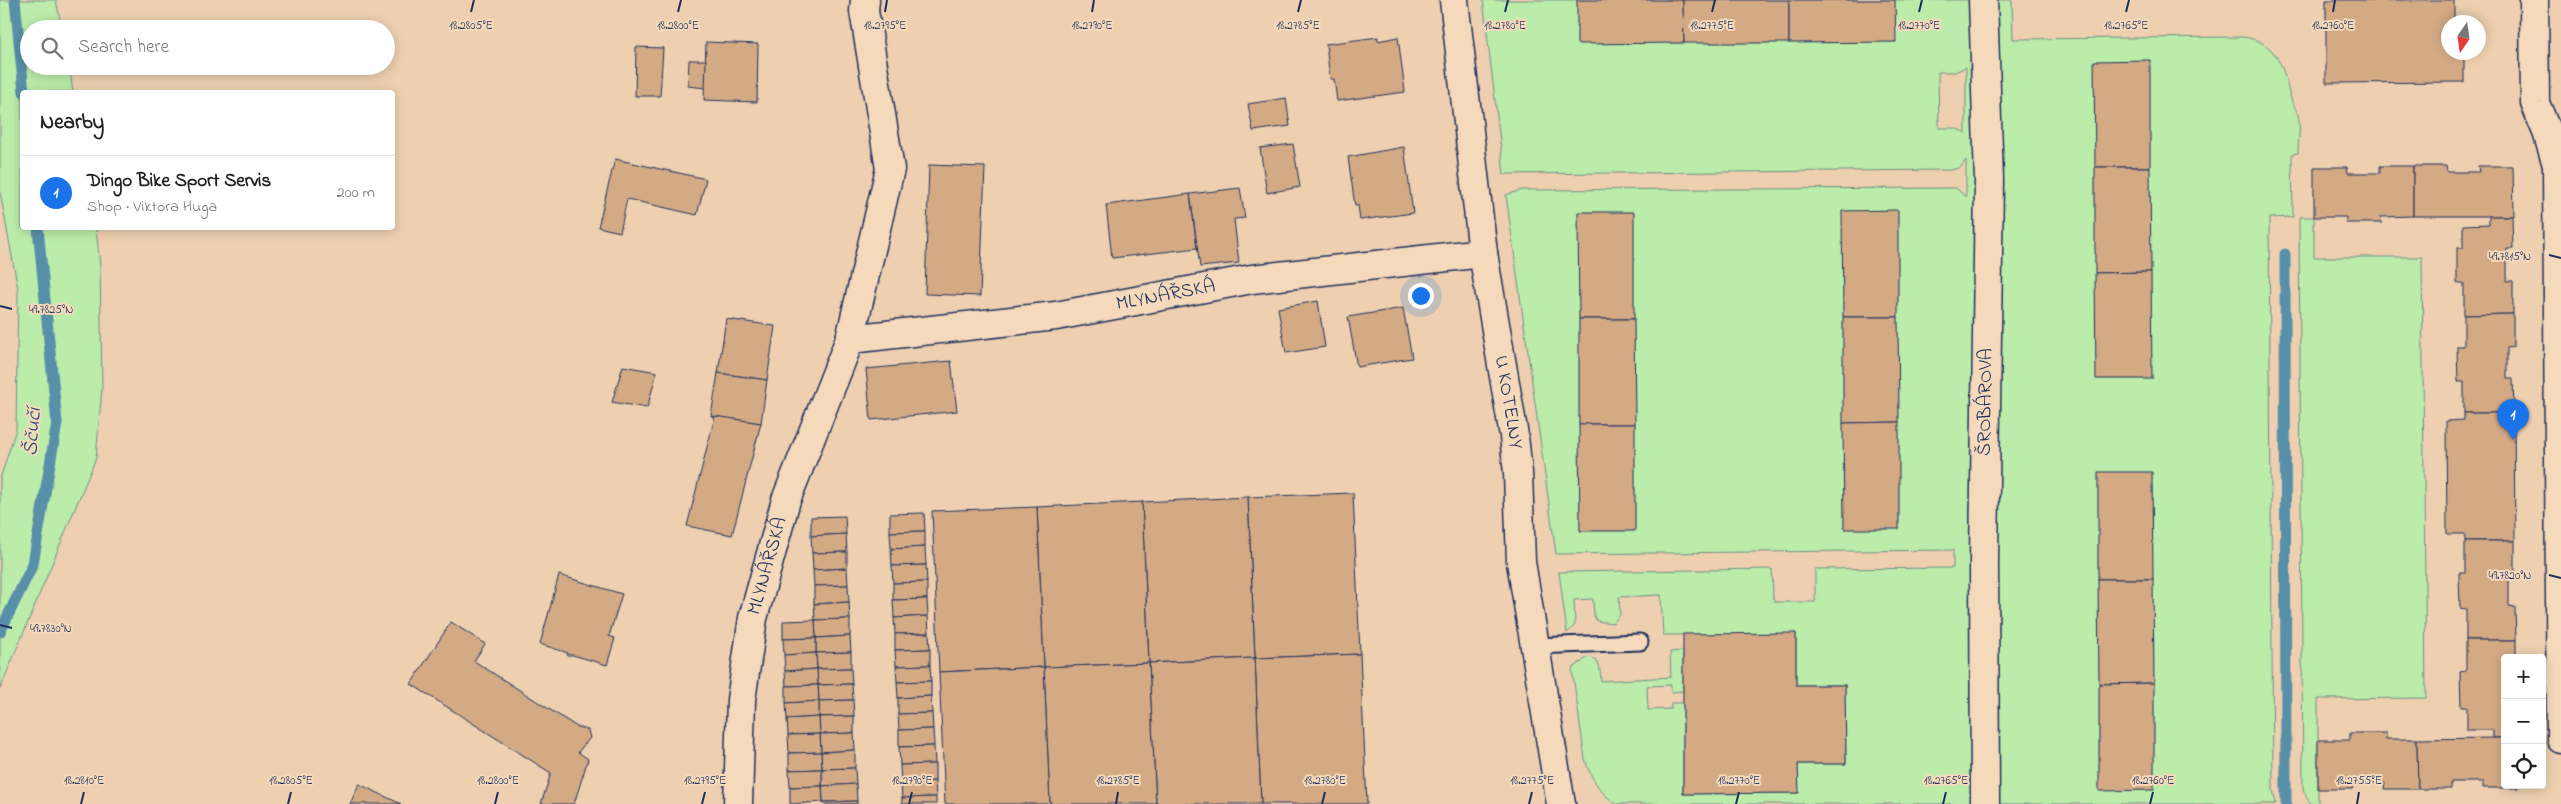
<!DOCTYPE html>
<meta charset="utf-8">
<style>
:root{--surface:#fff;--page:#f6f6f6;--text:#222;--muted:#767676;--line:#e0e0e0;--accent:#1a73e8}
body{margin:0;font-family:"Indie Flower",sans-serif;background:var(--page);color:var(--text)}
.controls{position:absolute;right:15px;bottom:15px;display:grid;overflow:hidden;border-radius:5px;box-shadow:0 2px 12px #0003}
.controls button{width:45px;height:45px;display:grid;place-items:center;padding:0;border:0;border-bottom:1px solid var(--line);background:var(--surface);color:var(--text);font:25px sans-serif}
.compass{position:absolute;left:2441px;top:15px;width:45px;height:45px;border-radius:50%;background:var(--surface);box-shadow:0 2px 12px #0003;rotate:193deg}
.you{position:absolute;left:1420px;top:295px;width:18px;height:18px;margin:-12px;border:4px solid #fff;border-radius:50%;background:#1a73e8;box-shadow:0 0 0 8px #1a73e833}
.badge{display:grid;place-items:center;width:32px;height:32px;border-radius:50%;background:var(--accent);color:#fff;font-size:16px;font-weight:700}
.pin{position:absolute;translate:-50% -41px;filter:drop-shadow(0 1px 2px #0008)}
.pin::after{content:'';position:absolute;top:26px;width:18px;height:15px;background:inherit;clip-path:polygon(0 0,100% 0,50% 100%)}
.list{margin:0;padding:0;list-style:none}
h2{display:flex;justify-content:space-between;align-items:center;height:65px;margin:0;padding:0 20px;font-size:21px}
h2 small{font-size:16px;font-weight:400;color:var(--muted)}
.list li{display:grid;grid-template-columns:32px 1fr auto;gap:15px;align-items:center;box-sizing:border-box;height:75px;padding:0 20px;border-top:1px solid var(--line)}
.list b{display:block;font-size:19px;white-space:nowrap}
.list p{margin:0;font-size:16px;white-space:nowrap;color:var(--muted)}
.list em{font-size:16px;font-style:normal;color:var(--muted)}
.icon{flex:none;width:28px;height:28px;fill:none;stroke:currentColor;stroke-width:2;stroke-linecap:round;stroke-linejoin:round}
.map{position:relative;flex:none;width:2561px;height:804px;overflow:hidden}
.search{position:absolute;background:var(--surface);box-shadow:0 2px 12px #0003;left:20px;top:20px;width:375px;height:55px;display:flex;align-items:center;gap:12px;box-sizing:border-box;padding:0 18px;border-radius:28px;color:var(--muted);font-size:19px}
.panel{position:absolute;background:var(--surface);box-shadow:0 2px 12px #0003;left:20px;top:90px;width:375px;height:140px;border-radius:5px}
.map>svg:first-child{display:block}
.green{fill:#bcecaa;stroke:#6c8e84;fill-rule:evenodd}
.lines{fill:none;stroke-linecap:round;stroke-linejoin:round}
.stream{stroke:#5890a9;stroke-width:11}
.building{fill:#d4aa85;stroke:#1b2f5e}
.service-casing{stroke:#1b2f5e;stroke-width:19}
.minor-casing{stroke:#1b2f5e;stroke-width:31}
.service{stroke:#f5d9bb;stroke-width:15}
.minor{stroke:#f5d9bb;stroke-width:28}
.ticks{fill:none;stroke:#1b2f5e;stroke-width:2}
.labels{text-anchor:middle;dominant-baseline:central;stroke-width:4;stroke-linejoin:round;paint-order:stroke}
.street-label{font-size:20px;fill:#1b2f5e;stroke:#f5d9bb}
.water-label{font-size:21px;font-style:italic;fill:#2a4771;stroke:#f5d9bb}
.ticks-label{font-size:12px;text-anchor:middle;fill:#1b2f5e;stroke:#f5d9bb;stroke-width:4;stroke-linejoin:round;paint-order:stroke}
</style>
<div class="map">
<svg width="2561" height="804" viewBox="0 0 2561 804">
<rect width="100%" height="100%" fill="#eed0b0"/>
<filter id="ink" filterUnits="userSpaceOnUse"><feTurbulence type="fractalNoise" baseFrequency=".02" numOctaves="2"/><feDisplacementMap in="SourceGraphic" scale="10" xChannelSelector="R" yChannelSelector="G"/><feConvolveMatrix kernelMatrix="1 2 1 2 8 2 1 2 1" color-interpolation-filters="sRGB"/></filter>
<g filter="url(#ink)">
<g class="green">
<polygon points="0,0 56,0 62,29 29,29 29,66 69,66 73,92 22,92 22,228 96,228 100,266 102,387 96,458 0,689 0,479 16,429 18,289 0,192"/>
<path d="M 1483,0 L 2012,0 L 2013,39 L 2242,37 C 2275,40 2283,65 2289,93 C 2291,101 2296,108 2298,115 C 2301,126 2298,141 2298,153 L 2292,154 L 2293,217 L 2269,218 L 2273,790 L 2276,804 L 1616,804 C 1600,793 1590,777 1585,759 L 1572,669 L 1588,657 C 1601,660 1600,670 1601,681 L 1671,677 L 1670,652 L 1683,651 L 1683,691 L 1671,692 L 1671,685 L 1647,686 L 1648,710 L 1671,709 L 1671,703 L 1683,703 L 1683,794 L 1798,793 L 1798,764 L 1846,764 L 1845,685 L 1796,685 L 1796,634 L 1663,635 L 1661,595 L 1619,597 L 1620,615 L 1613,623 L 1597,621 L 1594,616 L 1593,599 L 1574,600 L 1575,625 L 1567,633 L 1559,572 L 1772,569 L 1773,599 L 1775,602 L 1815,602 L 1815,569 L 1953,568 L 1953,550 L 1556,554 L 1506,195 L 1522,190 L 1956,188 L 1966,197 L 1966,160 L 1961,167 L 1951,170 L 1504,174 ZM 1966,67 L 1966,133 L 1955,128 L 1939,128 L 1938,72 L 1955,72 Z"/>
<polygon points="2299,217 2314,217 2314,257 2422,257 2426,698 2318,699 2318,804 2310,804 2303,789"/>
</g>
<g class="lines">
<g class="stream">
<polyline points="15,0 24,92"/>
<polyline points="2285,254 2286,804"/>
<polyline points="0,632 33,564 57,423 38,228"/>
</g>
</g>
<g class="building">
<polygon points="1577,0 1683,0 1684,43 1577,44"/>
<polygon points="1683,0 1789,0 1789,43 1684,43"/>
<polygon points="1789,0 1895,0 1896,42 1789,43"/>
<polygon points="2326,0 2454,0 2454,22 2448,22 2448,52 2464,52 2464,82 2326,83"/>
<polygon points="1378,37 1378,41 1398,37 1405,92 1337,101 1334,79 1330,79 1326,44"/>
<polygon points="706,42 758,44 757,102 704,100"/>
<polygon points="636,47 663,48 660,96 635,96"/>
<polygon points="689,60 706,60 705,88 688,86"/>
<polygon points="2150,60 2150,167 2095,167 2094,61"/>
<polygon points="1286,98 1290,126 1253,131 1248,104"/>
<polygon points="1293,144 1300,187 1267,193 1260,148"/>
<polygon points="1404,147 1413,213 1360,220 1358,205 1355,206 1348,157"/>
<polygon points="615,159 706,179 697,215 627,199 620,232 598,227"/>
<polygon points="929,165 985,167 980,296 925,294"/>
<polygon points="2380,166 2413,166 2413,216 2381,217 2382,223 2346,223 2346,217 2314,217 2314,167 2347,167 2348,173 2380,173"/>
<polygon points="2413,166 2446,166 2447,172 2479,172 2478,166 2513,166 2514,216 2413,216"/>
<polygon points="2095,167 2150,167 2151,272 2095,273"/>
<polygon points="1240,188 1245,218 1234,219 1239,263 1200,267 1190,194"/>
<polygon points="1190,194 1197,248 1112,258 1106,205"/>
<polygon points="1898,210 1898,317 1843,317 1842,211"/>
<polygon points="1578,212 1634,212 1634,319 1579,319"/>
<polygon points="2489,216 2512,216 2513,249 2507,249 2507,281 2513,281 2513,314 2464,315 2464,283 2457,283 2457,248 2463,248 2463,225 2489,224"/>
<polygon points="2151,272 2152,379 2096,379 2095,273"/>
<polygon points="1318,301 1325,347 1286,353 1278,308"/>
<polygon points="1403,308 1412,358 1357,367 1348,317"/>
<polygon points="2513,314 2513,347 2507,348 2507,379 2513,379 2514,413 2464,413 2464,382 2458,382 2457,346 2464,346 2464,315"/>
<polygon points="1843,317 1898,317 1899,422 1843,423"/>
<polygon points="726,319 775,326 767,380 718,373"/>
<polygon points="1579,319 1634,319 1635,424 1579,424"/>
<polygon points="951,361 957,411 871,420 866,369"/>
<polygon points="623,366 657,372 647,408 612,402"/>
<polygon points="718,373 767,380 761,423 711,416"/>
<polygon points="2464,413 2514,413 2515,541 2465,541 2465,534 2447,534 2446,421 2464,420"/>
<polygon points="715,416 761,423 732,535 687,526"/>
<polygon points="1899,422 1899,529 1844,529 1843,423"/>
<polygon points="1579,424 1635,424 1635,531 1580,531"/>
<polygon points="2098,472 2152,472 2153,579 2098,579"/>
<polygon points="1353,493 1360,654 1255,658 1248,497"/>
<polygon points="1248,497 1255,658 1149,663 1142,502"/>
<polygon points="1142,502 1149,663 1044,667 1037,507"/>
<polygon points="1037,507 1044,667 939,672 932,511"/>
<polygon points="924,513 925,531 890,532 890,514"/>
<polygon points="845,516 846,534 811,536 811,517"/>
<polygon points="925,531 925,547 891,549 890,532"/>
<polygon points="846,534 847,552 812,553 811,536"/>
<polygon points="2465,541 2515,541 2515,575 2509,574 2509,606 2515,607 2516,640 2466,640 2466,609 2460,608 2459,573 2465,573"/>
<polygon points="925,547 926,565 892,566 891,549"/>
<polygon points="847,552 847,568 813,570 812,553"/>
<polygon points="926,565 927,582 893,583 892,566"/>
<polygon points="847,568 848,585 814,586 813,570"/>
<polygon points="559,575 622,594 609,636 615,638 607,665 573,655 567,655 568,653 540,644"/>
<polygon points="2098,579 2153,579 2154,683 2099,684"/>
<polygon points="927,582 927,599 893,600 893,583"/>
<polygon points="848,585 849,602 814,604 814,586"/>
<polygon points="927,599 928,616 894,618 893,600"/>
<polygon points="849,602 850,619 815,620 814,604"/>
<polygon points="928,616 929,633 895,634 894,618"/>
<polygon points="850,619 850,636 816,638 815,620"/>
<polygon points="815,620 816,638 783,639 783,621"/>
<polygon points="451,622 485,644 474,661 577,727 588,730 590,738 578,752 588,759 574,804 541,804 551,773 411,684"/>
<polygon points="929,633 930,649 895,650 895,634"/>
<polygon points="1796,633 1796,685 1845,685 1846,764 1798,764 1799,793 1683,794 1683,634"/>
<polygon points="850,636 851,652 816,653 816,638"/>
<polygon points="816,638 816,653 784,655 783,639"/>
<polygon points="2466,640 2516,640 2516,658 2505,658 2505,738 2493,738 2493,730 2467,730 2467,707 2461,707 2460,672 2466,671"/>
<polygon points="930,649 930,665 896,666 895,650"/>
<polygon points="851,652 851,668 817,669 816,653"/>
<polygon points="816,653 817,669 785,671 784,655"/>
<polygon points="1360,654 1367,804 1261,804 1255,658"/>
<polygon points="1255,658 1261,804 1156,804 1149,663"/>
<polygon points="1149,663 1156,804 1050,804 1044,667"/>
<polygon points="930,665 931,681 897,682 896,666"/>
<polygon points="1044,667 1050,804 945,804 939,672"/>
<polygon points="851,668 852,684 818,685 817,669"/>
<polygon points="817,669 818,685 786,686 785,671"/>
<polygon points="931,681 931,696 898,698 897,682"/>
<polygon points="2154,683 2154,790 2099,791 2099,684"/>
<polygon points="852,684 853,700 819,701 818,685"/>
<polygon points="818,685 819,701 786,703 786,686"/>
<polygon points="931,696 932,713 898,714 898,698"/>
<polygon points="853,700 854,716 819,717 819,701"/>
<polygon points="819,701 819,717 787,719 786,703"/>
<polygon points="932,713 933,729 899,730 898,714"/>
<polygon points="854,716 854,733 820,734 819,717"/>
<polygon points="819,717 820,734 788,735 787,719"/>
<polygon points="933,729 934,746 899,747 899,730"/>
<polygon points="854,733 855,750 821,752 820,734"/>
<polygon points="2350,733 2386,733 2386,739 2417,739 2418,789 2384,789 2385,783 2352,783 2353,789 2318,789 2318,740 2350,740"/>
<polygon points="820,734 821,752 789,753 788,735"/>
<polygon points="2493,738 2505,738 2505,785 2518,785 2518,788 2483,788 2483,782 2451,782 2451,789 2418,789 2417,739"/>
<polygon points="934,746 935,764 900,765 899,747"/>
<polygon points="855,750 855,768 822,769 821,752"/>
<polygon points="821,752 822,769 789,770 789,753"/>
<polygon points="935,764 935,781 901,783 900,765"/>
<polygon points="855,768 856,784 822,786 822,769"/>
<polygon points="822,769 822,786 790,787 789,770"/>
<polygon points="935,781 936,797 902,798 901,783"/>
<polygon points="359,784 401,804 350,804"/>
<polygon points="856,784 857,801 823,802 822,786"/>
<polygon points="822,786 823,802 790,804 790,787"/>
<polygon points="936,797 936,804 902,804 902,798"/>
<polygon points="857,801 857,804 823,804 823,802"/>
</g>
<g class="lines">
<defs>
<polyline id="service" points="1535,646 1640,642"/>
<g id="minor">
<path id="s1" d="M 1454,0 L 1483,253 L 1514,436 L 1518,473 L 1521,562 L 1561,804"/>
<polyline points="1983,0 1989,180 1984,562 1985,804"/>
<polyline points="2534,0 2535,103 2547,132 2557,165 2561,739"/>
<path id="s2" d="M 850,339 L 1056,316 L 1252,279 L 1483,253"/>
<path id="s3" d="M 738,804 L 741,700 L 753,618 L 786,500 L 850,339 L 890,169 L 864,11 L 865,0"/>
</g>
</defs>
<use href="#service" class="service-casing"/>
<use href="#minor" class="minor-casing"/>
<use href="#service" class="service"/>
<use href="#minor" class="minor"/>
</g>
</g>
<path class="ticks" d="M 471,12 L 474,0M 678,12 L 681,0M 885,12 L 887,0M 1092,12 L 1094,0M 1298,12 L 1301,0M 1505,12 L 1508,0M 1712,12 L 1715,0M 1919,12 L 1922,0M 2126,12 L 2129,0M 2333,12 L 2335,0M 2549,255 L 2561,258M 0,306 L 12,309M 2549,575 L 2561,578M 0,625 L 12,628M 81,804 L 84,792M 288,804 L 291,792M 495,804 L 498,792M 702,804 L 705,792M 909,804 L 912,792M 1116,804 L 1118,792M 1322,804 L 1325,792M 1529,804 L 1532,792M 1736,804 L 1739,792M 1943,804 L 1946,792M 2150,804 L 2153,792M 2357,804 L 2359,792"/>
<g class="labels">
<g class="street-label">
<text stroke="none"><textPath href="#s2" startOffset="319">MLYNÁŘSKÁ</textPath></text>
<text stroke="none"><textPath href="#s1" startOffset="406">U KOTELNY</textPath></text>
<text transform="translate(1986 402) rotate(-89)">ŠROBÁROVA</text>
<text stroke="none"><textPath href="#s3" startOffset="241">MLYNÁŘSKÁ</textPath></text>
</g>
<g class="water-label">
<text transform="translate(33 432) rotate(-85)">Ščučí</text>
</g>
</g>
<g class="ticks-label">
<text x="678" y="29">18.2800°E</text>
<text x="885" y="29">18.2795°E</text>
<text x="1092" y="29">18.2790°E</text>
<text x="1298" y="29">18.2785°E</text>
<text x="1712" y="29">18.2775°E</text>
<text x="1919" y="29">18.2770°E</text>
<text x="2126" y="29">18.2765°E</text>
<text x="2333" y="29">18.2760°E</text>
<text x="471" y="29">18.2805°E</text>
<text x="1505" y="29">18.2780°E</text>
<text x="2510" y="260">49.7815°N</text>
<text x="51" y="313">49.7825°N</text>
<text x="2510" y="579">49.7820°N</text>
<text x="51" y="632">49.7830°N</text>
<text x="84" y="784">18.2810°E</text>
<text x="291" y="784">18.2805°E</text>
<text x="498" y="784">18.2800°E</text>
<text x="705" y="784">18.2795°E</text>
<text x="912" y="784">18.2790°E</text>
<text x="1118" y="784">18.2785°E</text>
<text x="1325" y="784">18.2780°E</text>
<text x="1532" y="784">18.2775°E</text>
<text x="1739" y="784">18.2770°E</text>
<text x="1946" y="784">18.2765°E</text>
<text x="2153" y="784">18.2760°E</text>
<text x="2359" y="784">18.2755°E</text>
</g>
</svg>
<div class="controls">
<button>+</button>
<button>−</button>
<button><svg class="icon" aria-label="locate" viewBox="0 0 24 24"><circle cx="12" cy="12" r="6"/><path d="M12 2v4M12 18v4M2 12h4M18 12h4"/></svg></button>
</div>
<svg class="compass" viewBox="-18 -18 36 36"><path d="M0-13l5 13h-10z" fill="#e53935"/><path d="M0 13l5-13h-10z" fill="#767676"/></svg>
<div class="you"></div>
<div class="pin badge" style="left:2513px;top:440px">1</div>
<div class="search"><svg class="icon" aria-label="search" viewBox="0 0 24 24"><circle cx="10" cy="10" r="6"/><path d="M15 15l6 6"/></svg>Search here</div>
<section class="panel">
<h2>Nearby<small></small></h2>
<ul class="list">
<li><span class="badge">1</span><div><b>Dingo Bike Sport Servis</b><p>Shop · Viktora Huga</p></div><em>200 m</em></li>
</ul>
</section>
</div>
